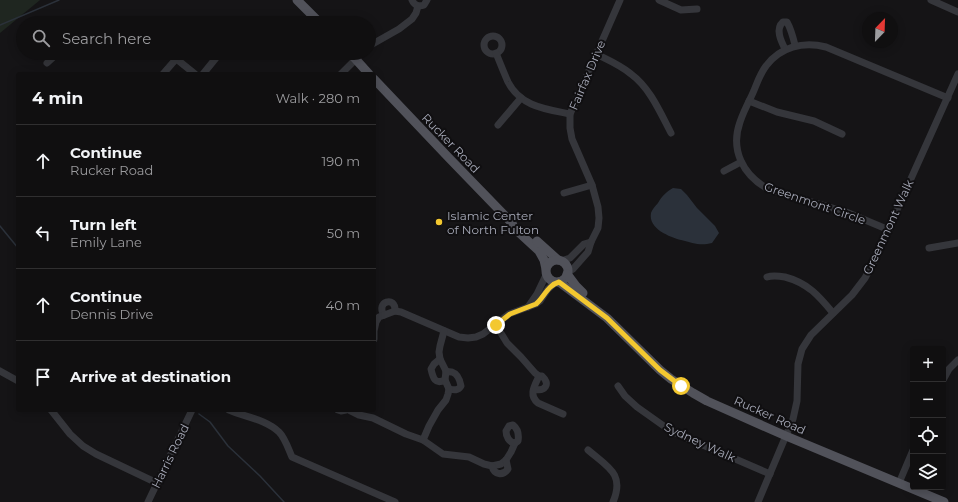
<!DOCTYPE html>
<meta charset="utf-8">
<style>
:root{--surface:#100f10;--page:#191819;--text:#f1f3f6;--muted:#9c9c9f;--line:#302f30}
body{margin:0;font-family:Montserrat,sans-serif;background:var(--page);color:var(--text)}
.controls{position:absolute;right:12px;bottom:12px;display:grid;overflow:hidden;border-radius:4px;box-shadow:0 2px 10px #0003}
.controls button{width:36px;height:36px;display:grid;place-items:center;padding:0;border:0;border-bottom:1px solid var(--line);background:var(--surface);color:var(--text);font:20px sans-serif}
.compass{position:absolute;left:862px;top:12px;width:36px;height:36px;border-radius:50%;background:var(--surface);box-shadow:0 2px 10px #0003;rotate:23deg}
.stop{position:absolute;width:12px;height:12px;margin:-9px;border:3px solid #f3c830;border-radius:50%;background:#fff}
.stop.end{background:#f3c830;border-color:#fff;box-shadow:0 1px 4px #0008}
.list{margin:0;padding:0;list-style:none}
h2{display:flex;justify-content:space-between;align-items:center;height:52px;margin:0;padding:0 16px;font-size:17px}
h2 small{font-size:13px;font-weight:400;color:var(--muted)}
.list li{display:grid;grid-template-columns:26px 1fr auto;gap:12px;align-items:center;box-sizing:border-box;height:72px;padding:0 16px;border-top:1px solid var(--line)}
.list b{display:block;font-size:15px;white-space:nowrap}
.list p{margin:0;font-size:13px;white-space:nowrap;color:var(--muted)}
.list em{font-size:13px;font-style:normal;color:var(--muted)}
.icon{flex:none;width:22px;height:22px;fill:none;stroke:currentColor;stroke-width:2;stroke-linecap:round;stroke-linejoin:round}
.map{position:relative;flex:none;width:958px;height:502px;overflow:hidden}
.search{position:absolute;background:var(--surface);box-shadow:0 2px 10px #0003;left:16px;top:16px;width:360px;height:44px;display:flex;align-items:center;gap:10px;box-sizing:border-box;padding:0 14px;border-radius:22px;color:var(--muted);font-size:15px}
.panel{position:absolute;background:var(--surface);box-shadow:0 2px 10px #0003;left:16px;top:72px;width:360px;height:340px;border-radius:4px}
.map>svg:first-child{display:block}
.green{fill:#1f2620}
.water{fill:#2b313a}
.lines{fill:none;stroke-linecap:round;stroke-linejoin:round}
.stream{stroke:#2b313a;stroke-width:1.5}
.minor{stroke:#35363b;stroke-width:7}
.major{stroke:#51525a;stroke-width:9}
.route{stroke:#f3c830;stroke-width:5}
.poi-dot{fill:#f3c830;stroke:#100f11;stroke-width:1.5}
.labels{text-anchor:middle;dominant-baseline:central;stroke-width:4;stroke-linejoin:round;paint-order:stroke}
.street-label{font-size:12px;fill:#a6a9b7;stroke:#100f11}
.poi-label{font-size:12px;fill:#a6a9b7;stroke:#100f11;text-anchor:start}
</style>
<div class="map">
<svg width="958" height="502" viewBox="0 0 958 502">
<rect width="100%" height="100%" fill="#151416"/>
<polygon class="green" points="0,0 40,0 0,33"/>
<path class="water" d="M 673,188 L 681,189 L 687,195 L 697,208 L 715,226 L 719,233 L 712,243 C 700,246 693,243 681,240 C 670,237 648,229 651,213 C 652,210 655,206 658,203 C 662,196 666,192 673,188 Z"/>
<g class="lines">
<g class="stream">
<polyline points="0,25 59,0"/>
<polyline points="0,226 18,248"/>
<polyline points="199,414 210,422 228,446 260,476 284,502"/>
</g>
<g class="minor">
<path d="M 412,0 C 414,5 419,7 424,5 L 427,0"/>
<polyline points="659,0 681,10 697,9"/>
<polyline points="931,0 958,12"/>
<circle cx="493" cy="45" r="9"/>
<polyline points="369,46 399,29 412,19 416,13 418,6"/>
<path d="M 785,49 C 781,41 775,29 783,22 L 787,22 C 791,29 793,37 795,45"/>
<polyline points="169,53 195,74"/>
<path d="M 496,53 C 500,63 504,73 508,82 C 521,107 546,109 570,114"/>
<path d="M 596,54 C 608,60 620,65 631,74 C 650,88 660,112 671,133"/>
<polyline points="47,63 58,53"/>
<polyline points="163,74 176,59"/>
<polyline points="203,74 220,53"/>
<polyline points="341,74 362,53"/>
<polyline points="749,101 777,112 814,121 842,134"/>
<polyline points="498,125 521,98"/>
<polyline points="724,171 741,162"/>
<polyline points="564,193 592,185"/>
<path d="M 889,230 L 846,212 L 768,189 C 743,175 730,150 740,122 C 743,113 747,105 751,97 C 756,87 759,75 766,66 C 780,47 803,41 826,47 L 948,98"/>
<polyline points="929,248 958,243"/>
<polyline points="561,261 570,258 584,244 591,242"/>
<polyline points="568,272 573,269 588,252 591,242 598,228 599,218 598,207 592,185 572,139 570,128 570,114 620,0"/>
<path d="M 767,277 C 773,275 779,276 785,277 C 808,283 819,296 833,313"/>
<polyline points="528,307 537,294 547,273"/>
<path d="M 384,315 C 375,302 396,295 395,311"/>
<path d="M 496,325 L 507,343 L 521,357 L 535,373 L 539,376 L 542,376 C 551,384 545,392 534,389"/>
<polyline points="374,339 374,331 376,322 379,317 395,311 401,312 459,337 468,338 476,337 483,334 509,314 536,304 540,301 548,289 556,282"/>
<path d="M 440,359 L 434,364 L 431,369 C 433,378 435,385 445,380"/>
<polyline points="0,371 18,381"/>
<path d="M 446,371 C 448,372 450,372 452,372 C 458,374 460,380 461,386 C 458,391 454,390 449,389"/>
<path d="M 539,376 C 535,385 528,395 538,403 L 563,414"/>
<polyline points="943,380 949,369 958,360"/>
<polyline points="618,386 625,396 637,407 668,429 682,436 770,474"/>
<polyline points="51,410 70,434 83,446 96,454 157,483"/>
<path d="M 229,410 C 245,417 265,419 279,432 C 285,438 288,448 292,457 L 395,502"/>
<polyline points="338,410 341,411 346,410"/>
<polyline points="349,410 359,415 373,418 406,434 423,440 443,454 469,457 484,464 492,466 501,464 506,460 511,452 515,443"/>
<path d="M 513,425 C 518,429 519,435 518,441 L 515,443 C 509,443 506,436 506,431 L 509,426 Z"/>
<polyline points="423,440 429,426 438,410 446,400 448,394 449,389 445,380 446,371 440,359 439,352 440,346 444,331"/>
<path d="M 588,450 C 608,467 625,474 613,502"/>
<path d="M 492,466 C 494,475 503,476 508,469 L 506,460"/>
<polyline points="899,483 913,450"/>
<polyline points="148,502 192,410"/>
<polyline points="758,502 793,419 797,401 798,364 802,349 811,335 852,295 865,278 874,261 958,74"/>
</g>
<g class="major">
<polyline points="297,0 320,23"/>
<polyline points="350,53 369,74"/>
<polyline points="374,79 449,158 512,223 514,228 539,251 544,260 546,269"/>
<polyline points="537,241 558,260"/>
<circle cx="557" cy="271" r="11"/>
<polyline points="567,274 576,286 583,293"/>
<polyline points="559,282 607,318 660,370 671,379 693,393 707,401 786,436 944,502"/>
</g>
</g>
<g class="lines">
<path class="route" d="M 496,325 L 510,314 L 536,304 C 544,297 548,285 559,282 L 607,318 L 660,370 L 681,386"/>
</g>
<circle class="poi-dot" cx="439" cy="222" r="4"/>
<g class="labels">
<g class="street-label">
<text transform="translate(587 75) rotate(-67)">Fairfax Drive</text>
<text transform="translate(451 143) rotate(46)">Rucker Road</text>
<text transform="translate(815 203) rotate(19)">Greenmont Circle</text>
<text transform="translate(888 227) rotate(-65)">Greenmont Walk</text>
<text transform="translate(770 415) rotate(24)">Rucker Road</text>
<text transform="translate(700 442) rotate(25)">Sydney Walk</text>
<text transform="translate(170 456) rotate(-64)">Harris Road</text>
</g>
<g class="poi-label">
<text x="447" y="215">Islamic Center<tspan x="447" dy="14">of North Fulton</tspan></text>
</g>
</g>
</svg>
<div class="controls">
<button>+</button>
<button>−</button>
<button><svg class="icon" aria-label="locate" viewBox="0 0 24 24"><circle cx="12" cy="12" r="6"/><path d="M12 2v4M12 18v4M2 12h4M18 12h4"/></svg></button>
<button><svg class="icon" aria-label="layers" viewBox="0 0 24 24"><path d="M12 4l9 5-9 5-9-5zM3 14l9 5 9-5"/></svg></button>
</div>
<svg class="compass" viewBox="-18 -18 36 36"><path d="M0-13l5 13h-10z" fill="#e53935"/><path d="M0 13l5-13h-10z" fill="#9c9c9f"/></svg>
<div class="stop" style="left:681px;top:386px"></div>
<div class="stop end" style="left:496px;top:325px"></div>
<div class="search"><svg class="icon" aria-label="search" viewBox="0 0 24 24"><circle cx="10" cy="10" r="6"/><path d="M15 15l6 6"/></svg>Search here</div>
<section class="panel">
<h2>4 min<small>Walk · 280 m</small></h2>
<ul class="list">
<li><svg class="icon" aria-label="ahead" viewBox="0 0 24 24"><path d="M12 20V5M6 11l6-6 6 6"/></svg><div><b>Continue</b><p>Rucker Road</p></div><em>190 m</em></li>
<li><svg class="icon" aria-label="left" viewBox="0 0 24 24"><path d="M17 20v-9H6M10 6l-5 5 5 5"/></svg><div><b>Turn left</b><p>Emily Lane</p></div><em>50 m</em></li>
<li><svg class="icon" aria-label="ahead" viewBox="0 0 24 24"><path d="M12 20V5M6 11l6-6 6 6"/></svg><div><b>Continue</b><p>Dennis Drive</p></div><em>40 m</em></li>
<li><svg class="icon" aria-label="arrive" viewBox="0 0 24 24"><path d="M6 21V4h12l-3 4 3 4H6"/></svg><div><b>Arrive at destination</b></div></li>
</ul>
</section>
</div>
